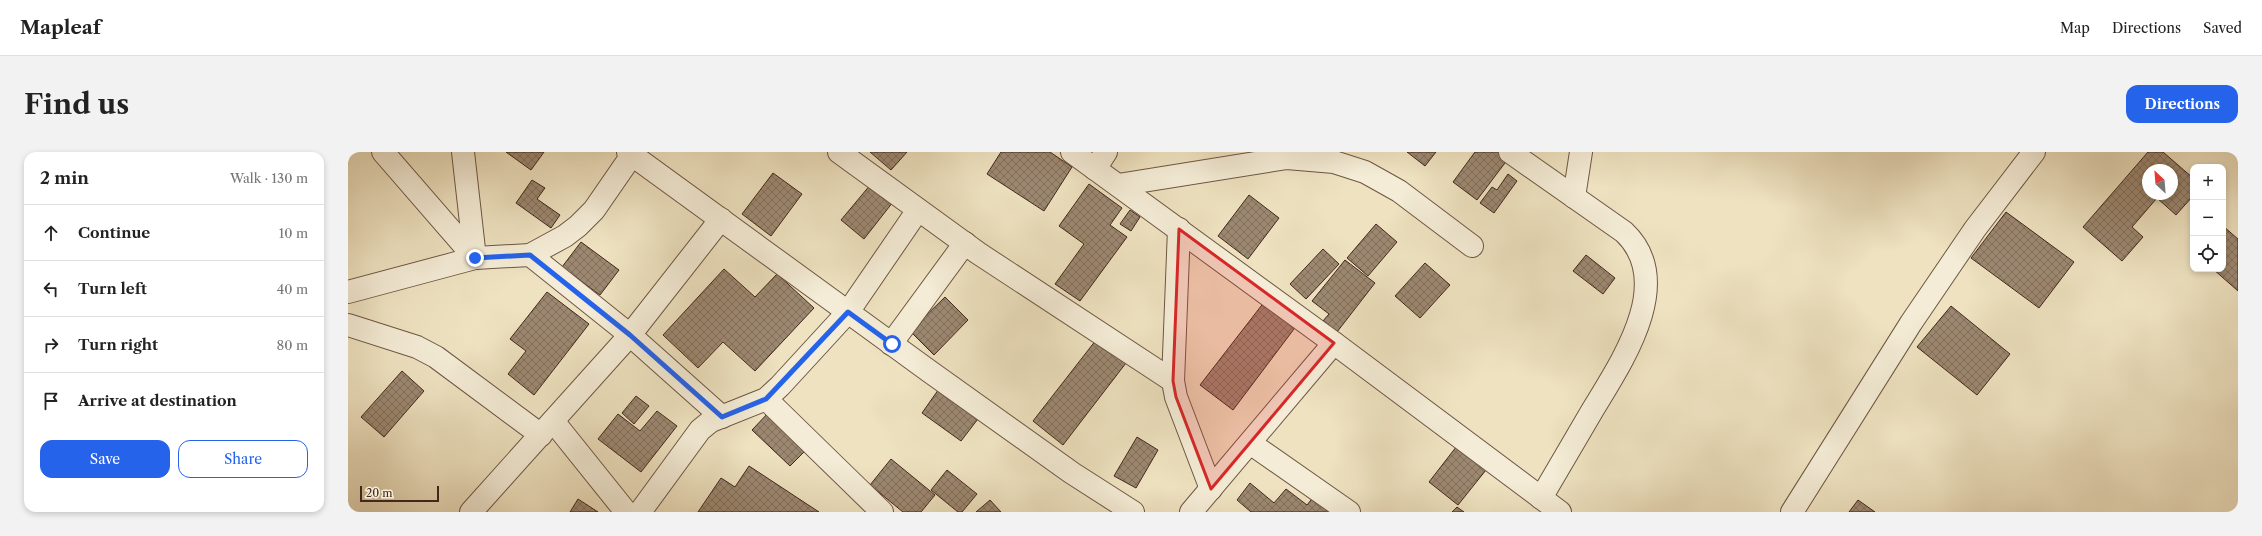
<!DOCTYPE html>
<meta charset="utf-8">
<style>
:root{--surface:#fff;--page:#f2f2f2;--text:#222;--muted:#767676;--line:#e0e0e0;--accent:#2563eb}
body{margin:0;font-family:"Libre Caslon Text",serif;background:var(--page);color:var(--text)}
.controls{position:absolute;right:12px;top:12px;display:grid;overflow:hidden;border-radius:8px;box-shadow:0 2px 6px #0003}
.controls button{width:36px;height:36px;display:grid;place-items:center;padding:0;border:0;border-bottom:1px solid var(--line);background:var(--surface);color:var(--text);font:20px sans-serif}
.compass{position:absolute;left:1794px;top:12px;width:36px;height:36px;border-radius:50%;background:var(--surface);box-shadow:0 2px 6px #0003;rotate:334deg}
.scale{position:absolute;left:12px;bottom:10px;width:79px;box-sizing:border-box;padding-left:4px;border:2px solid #44271b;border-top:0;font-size:11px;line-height:14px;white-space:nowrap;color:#44271b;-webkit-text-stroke:3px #f4ecd6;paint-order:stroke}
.stop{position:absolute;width:12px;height:12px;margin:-9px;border:3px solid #2563eb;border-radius:50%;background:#fff}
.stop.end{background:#2563eb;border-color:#fff;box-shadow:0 1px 4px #0008}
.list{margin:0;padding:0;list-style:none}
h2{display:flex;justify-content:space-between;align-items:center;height:52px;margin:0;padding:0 16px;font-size:17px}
h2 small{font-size:13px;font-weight:400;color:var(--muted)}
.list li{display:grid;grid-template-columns:26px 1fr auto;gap:12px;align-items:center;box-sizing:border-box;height:56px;padding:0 16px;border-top:1px solid var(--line)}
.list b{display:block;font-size:15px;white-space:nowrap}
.list em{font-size:13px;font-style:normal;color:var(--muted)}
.actions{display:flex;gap:8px;padding:12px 16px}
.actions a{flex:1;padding:9px 0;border:1px solid var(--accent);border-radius:12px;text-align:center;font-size:14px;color:var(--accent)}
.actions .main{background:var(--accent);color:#fff}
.icon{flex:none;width:22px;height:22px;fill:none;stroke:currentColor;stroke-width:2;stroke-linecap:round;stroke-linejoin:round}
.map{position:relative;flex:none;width:1890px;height:360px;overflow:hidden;border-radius:12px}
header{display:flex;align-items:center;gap:24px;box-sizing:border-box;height:56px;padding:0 20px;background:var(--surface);border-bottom:1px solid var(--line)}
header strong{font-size:19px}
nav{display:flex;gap:22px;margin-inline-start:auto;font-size:14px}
.intro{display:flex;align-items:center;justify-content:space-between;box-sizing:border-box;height:96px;padding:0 24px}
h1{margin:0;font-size:28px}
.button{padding:10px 18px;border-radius:12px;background:var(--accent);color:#fff;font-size:14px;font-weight:700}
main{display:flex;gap:24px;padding:0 24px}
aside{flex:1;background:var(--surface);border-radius:12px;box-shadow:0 2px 6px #0003}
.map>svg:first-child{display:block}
.building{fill:url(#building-cross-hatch);stroke:#44271b;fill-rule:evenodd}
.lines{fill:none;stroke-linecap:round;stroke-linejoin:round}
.minor-casing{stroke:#6e5644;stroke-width:24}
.minor{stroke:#f4ecd6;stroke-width:22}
.route{stroke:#2563eb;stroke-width:5}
.marked{fill:#d62828;fill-opacity:0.2;stroke:#d62828;stroke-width:3;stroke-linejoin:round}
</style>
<header>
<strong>Mapleaf</strong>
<nav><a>Map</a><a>Directions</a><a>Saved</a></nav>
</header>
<div class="intro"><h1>Find us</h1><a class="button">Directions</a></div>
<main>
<aside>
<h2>2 min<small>Walk · 130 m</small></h2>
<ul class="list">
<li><svg class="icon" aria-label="ahead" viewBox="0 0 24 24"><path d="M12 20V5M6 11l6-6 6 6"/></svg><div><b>Continue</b></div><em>10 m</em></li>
<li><svg class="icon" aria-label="left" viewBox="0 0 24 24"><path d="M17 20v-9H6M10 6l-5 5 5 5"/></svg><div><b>Turn left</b></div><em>40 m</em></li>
<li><svg class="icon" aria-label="right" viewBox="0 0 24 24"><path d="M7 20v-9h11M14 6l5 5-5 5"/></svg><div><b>Turn right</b></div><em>80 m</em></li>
<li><svg class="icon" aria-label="arrive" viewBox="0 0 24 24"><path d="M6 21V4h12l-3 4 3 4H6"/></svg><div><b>Arrive at destination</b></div></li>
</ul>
<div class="actions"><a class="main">Save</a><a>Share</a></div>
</aside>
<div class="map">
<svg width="1890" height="360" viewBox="0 0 1890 360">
<defs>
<pattern id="building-cross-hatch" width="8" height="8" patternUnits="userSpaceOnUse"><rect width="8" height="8" fill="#9c8871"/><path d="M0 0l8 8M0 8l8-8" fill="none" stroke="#816f5c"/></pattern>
</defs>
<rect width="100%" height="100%" fill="#eee2c0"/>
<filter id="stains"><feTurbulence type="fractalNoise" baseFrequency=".005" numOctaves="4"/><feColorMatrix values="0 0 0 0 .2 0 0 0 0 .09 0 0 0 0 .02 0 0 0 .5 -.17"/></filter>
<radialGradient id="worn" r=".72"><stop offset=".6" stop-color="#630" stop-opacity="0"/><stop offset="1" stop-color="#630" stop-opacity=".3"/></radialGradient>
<g class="building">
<polygon points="158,0 196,0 183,18"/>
<polygon points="522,0 559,0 543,18"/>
<polygon points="653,0 702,0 724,15 696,59 639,22"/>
<polygon points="1059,0 1088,0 1077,14"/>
<polygon points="1127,0 1150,0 1160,7 1129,48 1105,30"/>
<path d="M 1800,0 L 1815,0 L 1845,26 L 1845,44 L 1828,63 L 1809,46 L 1784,75 L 1795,85 L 1774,109 L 1735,75 ZM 1800,18 L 1824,18 L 1824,42 L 1800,42 Z"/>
<polygon points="425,21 454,42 423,84 394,62"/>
<polygon points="1160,22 1169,29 1146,61 1132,51 1144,35 1149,38"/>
<polygon points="184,28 197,36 189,47 212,63 203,76 168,51"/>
<polygon points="523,32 545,50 516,87 493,68"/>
<polygon points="741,32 774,56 762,73 779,85 732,149 707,132 736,92 711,74"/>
<polygon points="901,43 931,66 900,107 870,84"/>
<polygon points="782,58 792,65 783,79 772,72"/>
<polygon points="1658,60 1726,110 1691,156 1623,106"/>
<polygon points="1028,72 1049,90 1020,124 999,106"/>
<polygon points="1875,74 1890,87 1890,139 1865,117 1875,117"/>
<polygon points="233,90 271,118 252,143 214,115"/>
<polygon points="975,97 991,112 958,147 942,132"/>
<polygon points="1238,103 1267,126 1255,142 1225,119"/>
<polygon points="997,108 1027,131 989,180 975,169 981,162 964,149"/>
<polygon points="1077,111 1102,133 1072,166 1047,144"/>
<polygon points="376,117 407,145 429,122 466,156 407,219 375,190 350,216 315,183"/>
<polygon points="199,140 241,172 186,243 160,222 178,199 162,187"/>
<polygon points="597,145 620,168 586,203 562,179"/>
<polygon points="917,149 949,173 885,258 852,233"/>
<polygon points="1603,154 1662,202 1629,243 1569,195"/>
<polygon points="748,188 778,211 715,293 685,269"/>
<polygon points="54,219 76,239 36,285 13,265"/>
<polygon points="593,234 633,263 613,289 574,261"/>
<polygon points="288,244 301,254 286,272 274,261"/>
<polygon points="309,259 329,274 293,320 250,287 270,262 292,279"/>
<polygon points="422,259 461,295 442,314 404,278"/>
<polygon points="789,285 810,298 788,336 766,324"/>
<polygon points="1112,290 1142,313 1110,353 1081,330"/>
<polygon points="543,307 587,343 573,360 555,360 522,333"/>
<polygon points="401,314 471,360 350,360 373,326 387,335"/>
<polygon points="599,318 629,342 614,360 610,360 583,338"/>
<polygon points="902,331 926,351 938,337 959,353 967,343 988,360 903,360 889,348"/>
<polygon points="230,347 250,360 222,360"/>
<polygon points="642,348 653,360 628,360"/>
<polygon points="1510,348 1527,360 1501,360"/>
<polygon points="1109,355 1116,360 1104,360"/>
</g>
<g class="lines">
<defs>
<g id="minor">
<polyline points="35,0 127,106"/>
<polyline points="115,0 127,106"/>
<polyline points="280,0 581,219 724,321 785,360"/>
<polyline points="491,0 630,101 825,229"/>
<polyline points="724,0 986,191 1212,360"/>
<path d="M 1162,0 L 1276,80 C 1329,130 1273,211 1244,259 C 1227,288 1210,317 1193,346"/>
<polyline points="747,17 758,0"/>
<polyline points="770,33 939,6 986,10 1017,20 1051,39 1124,94"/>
<polyline points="1226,45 1233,0"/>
<polyline points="831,77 825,229 828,245 863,337"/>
<polyline points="182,103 282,183 374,265"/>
<polyline points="0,140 127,106 182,103 217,84 230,74 246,58 284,3"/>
<polyline points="0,173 69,195 88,205 193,283"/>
<polyline points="543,192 617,91"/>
<polyline points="418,247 534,360"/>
<polyline points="205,269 278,360"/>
<polyline points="902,291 1001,360"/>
<polyline points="123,360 282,183 373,67"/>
<polyline points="292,360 352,278 363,269 418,247 432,234 500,160 570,58"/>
<polyline points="843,360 986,191"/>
<polyline points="1444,360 1563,171 1627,77 1686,0"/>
</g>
</defs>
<use href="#minor" class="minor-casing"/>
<use href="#minor" class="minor"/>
</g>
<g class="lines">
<polyline class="route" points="127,106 182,103 282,183 374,265 418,247 500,160 544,192"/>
</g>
<path class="marked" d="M 831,77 L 986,191 L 863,337 L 828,245 L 825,229 Z"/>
<rect width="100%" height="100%" filter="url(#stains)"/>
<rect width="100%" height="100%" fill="url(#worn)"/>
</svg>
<div class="controls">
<button>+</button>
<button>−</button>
<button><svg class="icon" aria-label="locate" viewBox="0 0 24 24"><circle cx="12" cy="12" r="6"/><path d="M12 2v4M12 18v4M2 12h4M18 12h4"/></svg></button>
</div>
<svg class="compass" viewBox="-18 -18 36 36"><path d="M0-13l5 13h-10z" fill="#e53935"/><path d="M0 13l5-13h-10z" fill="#767676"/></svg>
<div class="scale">20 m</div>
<div class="stop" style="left:544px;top:192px"></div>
<div class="stop end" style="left:127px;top:106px"></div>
</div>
</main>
